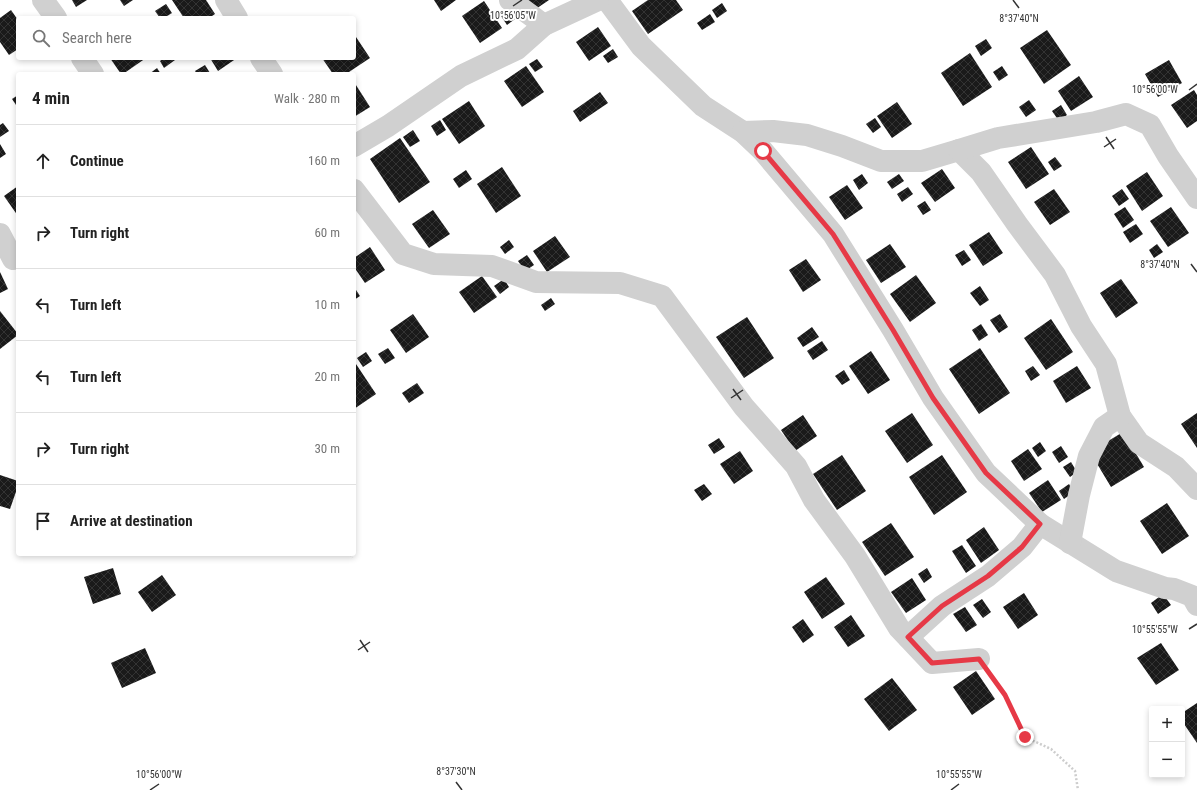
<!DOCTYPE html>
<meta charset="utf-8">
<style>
:root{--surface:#fff;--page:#f6f6f6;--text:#222;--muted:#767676;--line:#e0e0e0}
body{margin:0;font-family:"Roboto Condensed",sans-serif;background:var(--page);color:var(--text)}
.controls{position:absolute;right:12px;bottom:12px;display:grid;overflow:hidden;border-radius:4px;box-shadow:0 2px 6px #0003}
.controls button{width:36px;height:36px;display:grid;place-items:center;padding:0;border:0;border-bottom:1px solid var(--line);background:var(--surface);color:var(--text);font:20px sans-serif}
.stop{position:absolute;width:12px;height:12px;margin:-9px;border:3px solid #e63946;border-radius:50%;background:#fff}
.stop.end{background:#e63946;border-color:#fff;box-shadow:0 1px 4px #0008}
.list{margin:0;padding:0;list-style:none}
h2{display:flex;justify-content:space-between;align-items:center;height:52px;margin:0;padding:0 16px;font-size:17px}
h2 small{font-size:13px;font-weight:400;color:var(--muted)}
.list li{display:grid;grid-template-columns:26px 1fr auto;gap:12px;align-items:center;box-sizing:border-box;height:72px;padding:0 16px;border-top:1px solid var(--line)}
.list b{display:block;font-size:15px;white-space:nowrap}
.list em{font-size:13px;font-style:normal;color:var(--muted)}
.icon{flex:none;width:22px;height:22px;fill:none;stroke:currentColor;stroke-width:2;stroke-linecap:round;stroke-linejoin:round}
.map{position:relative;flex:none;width:1197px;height:790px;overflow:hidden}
.search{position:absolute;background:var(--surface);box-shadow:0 2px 6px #0003;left:16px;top:16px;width:340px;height:44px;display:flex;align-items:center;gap:10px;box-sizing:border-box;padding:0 14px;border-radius:4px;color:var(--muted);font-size:15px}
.panel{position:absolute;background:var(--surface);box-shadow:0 2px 6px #0003;left:16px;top:72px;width:340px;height:484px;border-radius:4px}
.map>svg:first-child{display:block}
.building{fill:url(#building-cross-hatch)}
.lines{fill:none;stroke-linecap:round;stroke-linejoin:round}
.path{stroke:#cdcdcd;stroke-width:2.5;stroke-dasharray:2 2;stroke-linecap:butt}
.minor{stroke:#d0d0d0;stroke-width:22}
.route{stroke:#e63946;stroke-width:5}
.ticks{fill:none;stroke:#333;stroke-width:1.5}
.ticks-label{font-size:10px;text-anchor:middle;fill:#333;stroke:#fff;stroke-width:4;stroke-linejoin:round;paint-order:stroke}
</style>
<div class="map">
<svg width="1197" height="790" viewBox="0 0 1197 790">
<defs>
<pattern id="building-cross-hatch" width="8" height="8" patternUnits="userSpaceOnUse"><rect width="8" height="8" fill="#1a1a1a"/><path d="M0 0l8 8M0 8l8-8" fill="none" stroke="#333"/></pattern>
</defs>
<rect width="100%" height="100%" fill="#fff"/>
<g class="building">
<polygon points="72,0 87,0 76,7"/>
<polygon points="120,0 133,0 124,6"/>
<polygon points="172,0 206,0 215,14 209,18 184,18"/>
<polygon points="434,0 456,0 441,11"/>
<polygon points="521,0 549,0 530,13"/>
<polygon points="648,0 676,0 683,10 648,34 632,11"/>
<polygon points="484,1 502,28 480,43 462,16"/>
<polygon points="722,3 727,11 717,18 712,10"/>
<polygon points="166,4 172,13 164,18 160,18 155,11"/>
<polygon points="11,10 18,20 18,49 9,55 0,42 0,18"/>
<polygon points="510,11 515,19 507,25 501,16"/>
<polygon points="710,14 715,22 702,30 697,23"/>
<polygon points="598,27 611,46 589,61 576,42"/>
<polygon points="1047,30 1071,65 1044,84 1020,48"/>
<polygon points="354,34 370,58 346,74 333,74 322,58 354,58"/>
<polygon points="986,39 992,48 981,56 975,46"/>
<polygon points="613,49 618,57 608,63 603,56"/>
<polygon points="970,53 992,87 963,106 941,73"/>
<polygon points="110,58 146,58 123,74 121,74"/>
<polygon points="164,58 174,58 175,60 164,68 160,61"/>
<polygon points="210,58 237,58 218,71"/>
<polygon points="537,59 543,67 535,72 529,64"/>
<polygon points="1169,60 1182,83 1158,97 1145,74"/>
<polygon points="205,65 210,73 197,74 195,71"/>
<polygon points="526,66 544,92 522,107 504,81"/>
<polygon points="1002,66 1008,75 999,81 993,72"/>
<polygon points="157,68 161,74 149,74"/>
<polygon points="1079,76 1093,97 1071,111 1058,91"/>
<polygon points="354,82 370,107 354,117"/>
<polygon points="1194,90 1197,95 1197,121 1187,128 1171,105"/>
<polygon points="600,92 608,103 580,122 573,111"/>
<polygon points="18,95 18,104 16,105 12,99"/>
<polygon points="1029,100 1036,110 1026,117 1019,107"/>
<polygon points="469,101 485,126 459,144 442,119"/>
<polygon points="897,102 912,124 892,138 877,116"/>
<polygon points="1061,105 1067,115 1059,121 1052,111"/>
<polygon points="875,118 881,127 873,133 866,124"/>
<polygon points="440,120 446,130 437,136 431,126"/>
<polygon points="3,123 9,131 0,137 0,125"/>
<polygon points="413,130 420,141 410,147 403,137"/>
<polygon points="400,138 430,182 399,203 370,159"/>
<polygon points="0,144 6,154 0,158"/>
<polygon points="1031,147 1049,174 1026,189 1008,162"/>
<polygon points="1055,157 1062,166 1054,171 1048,162"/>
<polygon points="502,167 521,196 496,213 477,184"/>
<polygon points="942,169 955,188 935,202 921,183"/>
<polygon points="466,170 472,179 459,188 453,179"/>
<polygon points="1147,172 1163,196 1142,211 1126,186"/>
<polygon points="862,174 868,183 859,190 853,180"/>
<polygon points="899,174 904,181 892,189 887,182"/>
<polygon points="847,185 863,208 845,220 829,197"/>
<polygon points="18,186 18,216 4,196"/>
<polygon points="908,187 913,194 902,202 897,194"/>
<polygon points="1054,189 1070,212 1050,225 1034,202"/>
<polygon points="1122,189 1129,199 1119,206 1112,196"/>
<polygon points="925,201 931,210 923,215 917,206"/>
<polygon points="1125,207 1134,220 1123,228 1114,214"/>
<polygon points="1171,207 1189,233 1168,247 1150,221"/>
<polygon points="433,210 450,234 429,248 412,224"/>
<polygon points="1136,224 1143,234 1130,243 1123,232"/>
<polygon points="989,232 1003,253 983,266 969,245"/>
<polygon points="555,236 570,257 547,272 533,251"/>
<polygon points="509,240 514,247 505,254 500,247"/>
<polygon points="890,244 906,267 881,283 866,260"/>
<polygon points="1157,244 1163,252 1154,258 1149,250"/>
<polygon points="370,247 385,270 365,283 354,267 354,258"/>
<polygon points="964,250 971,260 962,266 955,255"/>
<polygon points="527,255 534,265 525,271 518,261"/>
<polygon points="806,259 821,280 803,292 789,270"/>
<polygon points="0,272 8,289 0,293"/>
<polygon points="916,275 936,303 910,322 890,294"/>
<polygon points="482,276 497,297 474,313 459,292"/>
<polygon points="504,279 509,287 500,294 494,286"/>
<polygon points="1121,279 1138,303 1116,318 1100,293"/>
<polygon points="980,286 989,300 980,306 970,293"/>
<polygon points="354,287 360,296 354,300"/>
<polygon points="551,298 555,304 545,311 541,305"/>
<polygon points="0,311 18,334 18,335 0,349"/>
<polygon points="413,314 429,337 406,353 390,330"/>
<polygon points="1000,314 1008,327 999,333 990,320"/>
<polygon points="747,317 774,358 744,378 716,337"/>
<polygon points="1051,319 1073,352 1046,370 1024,338"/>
<polygon points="981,324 988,335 979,341 972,330"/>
<polygon points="812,327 819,337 803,347 797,338"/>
<polygon points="822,341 828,350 813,360 807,351"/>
<polygon points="388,348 395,358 385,364 378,354"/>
<polygon points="980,348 1010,393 979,414 949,369"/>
<polygon points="871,351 890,380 868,394 849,366"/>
<polygon points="366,352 372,361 363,367 357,358"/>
<polygon points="354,361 376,394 354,409"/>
<polygon points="1033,366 1040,375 1031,381 1025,371"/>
<polygon points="1077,366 1091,388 1066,403 1053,381"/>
<polygon points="844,370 850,380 842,385 835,376"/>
<polygon points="417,383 424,393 409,403 402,393"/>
<polygon points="912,413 933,445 907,463 885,431"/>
<polygon points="1197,413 1197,448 1181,424"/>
<polygon points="803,415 817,436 795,451 781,430"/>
<polygon points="1123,432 1144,467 1111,487 1090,452"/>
<polygon points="719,438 725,447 714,454 708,445"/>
<polygon points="1040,442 1046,451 1038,457 1032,448"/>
<polygon points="1061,446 1068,457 1059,463 1052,452"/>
<polygon points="1028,449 1042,469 1024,481 1011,461"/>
<polygon points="740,451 753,471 734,484 720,464"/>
<polygon points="842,455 866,491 837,510 813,474"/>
<polygon points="942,455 967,492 934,515 909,477"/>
<polygon points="1071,462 1077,472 1070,477 1063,467"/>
<polygon points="0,475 18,481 18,486 10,509 0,506"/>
<polygon points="1048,480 1061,500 1042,512 1029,493"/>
<polygon points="704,484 712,494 702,501 694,490"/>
<polygon points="1069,484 1074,492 1064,499 1059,491"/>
<polygon points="1167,503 1189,536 1162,554 1140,521"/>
<polygon points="891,523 914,557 885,576 862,542"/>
<polygon points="984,527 999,550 981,563 966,540"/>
<polygon points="962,545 976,566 966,573 952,551"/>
<polygon points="113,568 121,594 93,604 84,577"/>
<polygon points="927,568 932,577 924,583 918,574"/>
<polygon points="162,575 176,595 152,612 138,592"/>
<polygon points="826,577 845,604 822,619 804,592"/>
<polygon points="912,578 926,600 906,613 891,592"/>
<polygon points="1024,593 1038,615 1018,629 1003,607"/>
<polygon points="1163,594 1171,605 1158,614 1151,603"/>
<polygon points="982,599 991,612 983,618 973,605"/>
<polygon points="965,607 977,625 966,632 953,614"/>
<polygon points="851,615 865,636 848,647 834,627"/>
<polygon points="803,619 814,635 803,643 792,627"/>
<polygon points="1161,643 1179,670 1156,685 1137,658"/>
<polygon points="145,648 156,673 122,688 111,663"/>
<polygon points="976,671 995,699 972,715 953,687"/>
<polygon points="892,678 917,710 889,731 864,699"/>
<polygon points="1197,703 1197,743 1182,721 1182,713"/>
</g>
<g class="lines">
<g class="path">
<polyline points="351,554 352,558"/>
<polyline points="990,675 1005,695 1025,737 1051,749 1075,771 1078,790"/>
</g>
<g class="minor">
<polyline points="43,0 56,18"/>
<polyline points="226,0 237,18"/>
<polyline points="510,0 544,25"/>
<polyline points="607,0 641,46 703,106 743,132 763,151 833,234 893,330 933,398 986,473 1040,524 1116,571 1165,588 1174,589 1192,596 1197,605"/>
<polyline points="82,58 93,74"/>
<polyline points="261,58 272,74"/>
<polyline points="743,132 773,131 807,135 842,146 881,161 922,161 959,150 981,172 1017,224 1055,275 1081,326 1106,364 1120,416 1139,443 1176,467 1197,489"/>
<polyline points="354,146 388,126 461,76 517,49 544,25 598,0"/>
<polyline points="959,150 998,138 1096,122 1126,114 1150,125 1168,156 1197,198"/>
<polyline points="354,190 403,254 434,264 492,266 536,282 620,283 662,296 744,407 796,466 814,500 855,556 899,628 932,663 979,659"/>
<polyline points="0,234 13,259"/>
<polyline points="1070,543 1079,495 1089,456 1104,427 1120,416"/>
<polyline points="908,637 942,606 988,576 1022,547 1040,524"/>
</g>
</g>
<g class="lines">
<polyline class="route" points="763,151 833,234 893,330 933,398 986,473 1040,524 1022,547 988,576 942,606 908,637 932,663 979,659 1005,695 1025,737"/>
</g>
<path class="ticks" d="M 1013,0 L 1019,8M 513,6 L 522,0M 1189,90 L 1197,84M 1106,137 L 1114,149M 1104,147 L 1116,139M 1191,264 L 1197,272M 733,389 L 741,400M 731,398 L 743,390M 1189,629 L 1197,624M 360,640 L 368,652M 358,650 L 370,642M 456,782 L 462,790M 150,790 L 159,784M 951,790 L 959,784"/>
<g class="ticks-label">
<text x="513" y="19">10°56'05"W</text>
<text x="1019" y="22">8°37'40"N</text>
<text x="1155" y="93">10°56'00"W</text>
<text x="1160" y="268">8°37'40"N</text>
<text x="1155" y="633">10°55'55"W</text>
<text x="456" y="775">8°37'30"N</text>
<text x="159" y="778">10°56'00"W</text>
<text x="959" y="778">10°55'55"W</text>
</g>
</svg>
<div class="controls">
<button>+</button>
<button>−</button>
</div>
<div class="stop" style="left:763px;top:151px"></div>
<div class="stop end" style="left:1025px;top:737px"></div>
<div class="search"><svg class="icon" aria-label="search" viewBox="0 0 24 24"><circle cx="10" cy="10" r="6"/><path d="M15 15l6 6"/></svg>Search here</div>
<section class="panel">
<h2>4 min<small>Walk · 280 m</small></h2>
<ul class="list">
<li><svg class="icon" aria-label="ahead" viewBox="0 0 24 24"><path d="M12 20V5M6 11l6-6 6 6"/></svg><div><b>Continue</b></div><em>160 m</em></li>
<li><svg class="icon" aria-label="right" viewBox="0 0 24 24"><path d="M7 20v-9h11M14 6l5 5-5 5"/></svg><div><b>Turn right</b></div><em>60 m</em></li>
<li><svg class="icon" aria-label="left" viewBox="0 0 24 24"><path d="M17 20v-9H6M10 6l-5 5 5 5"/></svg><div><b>Turn left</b></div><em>10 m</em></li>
<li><svg class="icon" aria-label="left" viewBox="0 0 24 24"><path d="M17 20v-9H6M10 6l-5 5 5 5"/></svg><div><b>Turn left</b></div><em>20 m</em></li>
<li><svg class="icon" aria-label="right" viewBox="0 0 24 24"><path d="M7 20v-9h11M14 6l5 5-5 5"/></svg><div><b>Turn right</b></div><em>30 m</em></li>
<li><svg class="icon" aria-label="arrive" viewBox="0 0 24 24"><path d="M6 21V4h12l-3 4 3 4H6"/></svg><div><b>Arrive at destination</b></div></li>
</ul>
</section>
</div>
